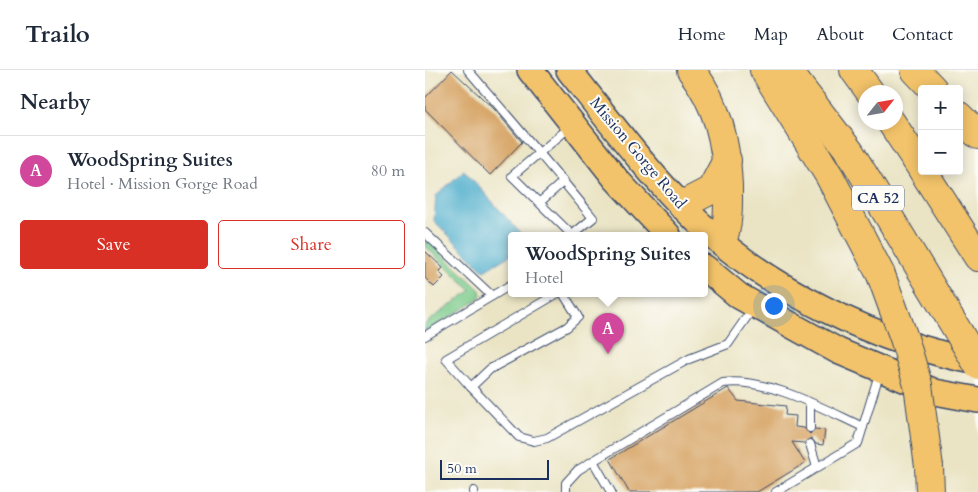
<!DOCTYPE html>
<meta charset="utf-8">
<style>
:root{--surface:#fff;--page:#f6f6f7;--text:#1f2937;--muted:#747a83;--line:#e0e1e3;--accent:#d93025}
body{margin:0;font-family:Cardo,serif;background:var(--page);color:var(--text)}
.controls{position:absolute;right:15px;top:15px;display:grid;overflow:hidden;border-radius:5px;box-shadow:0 2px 12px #0003}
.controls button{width:45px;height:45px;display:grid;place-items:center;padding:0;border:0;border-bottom:1px solid var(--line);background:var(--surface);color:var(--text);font:25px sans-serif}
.compass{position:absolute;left:433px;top:15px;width:45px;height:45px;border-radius:50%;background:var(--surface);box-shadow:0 2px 12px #0003;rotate:59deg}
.scale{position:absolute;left:15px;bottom:12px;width:109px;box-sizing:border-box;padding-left:5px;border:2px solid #1b2f5e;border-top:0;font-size:14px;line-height:18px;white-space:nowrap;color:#1b2f5e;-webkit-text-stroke:4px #fdfcf7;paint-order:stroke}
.you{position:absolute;left:348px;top:235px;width:18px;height:18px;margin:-12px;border:4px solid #fff;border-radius:50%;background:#1a73e8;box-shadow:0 0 0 8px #1a73e833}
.badge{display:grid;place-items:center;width:32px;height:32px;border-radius:50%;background:var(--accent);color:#fff;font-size:16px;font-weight:700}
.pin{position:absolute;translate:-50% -41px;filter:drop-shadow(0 1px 2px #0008)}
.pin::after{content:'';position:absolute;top:26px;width:18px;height:15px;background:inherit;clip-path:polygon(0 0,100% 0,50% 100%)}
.popup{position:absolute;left:83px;top:162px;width:200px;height:65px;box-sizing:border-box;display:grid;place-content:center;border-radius:5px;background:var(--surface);filter:drop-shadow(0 1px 4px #0005);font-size:16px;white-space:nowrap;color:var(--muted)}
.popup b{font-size:19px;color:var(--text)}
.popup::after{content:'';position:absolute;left:50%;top:100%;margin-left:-10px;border:10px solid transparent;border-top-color:var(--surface)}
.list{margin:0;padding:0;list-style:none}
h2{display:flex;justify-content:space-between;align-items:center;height:65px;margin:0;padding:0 20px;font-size:21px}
h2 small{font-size:16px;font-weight:400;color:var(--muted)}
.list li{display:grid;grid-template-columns:32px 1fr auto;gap:15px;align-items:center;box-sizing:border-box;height:70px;padding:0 20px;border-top:1px solid var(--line)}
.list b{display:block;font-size:19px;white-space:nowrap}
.list p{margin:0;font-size:16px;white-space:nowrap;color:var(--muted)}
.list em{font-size:16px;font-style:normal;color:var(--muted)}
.actions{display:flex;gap:10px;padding:15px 20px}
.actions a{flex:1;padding:11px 0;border:1px solid var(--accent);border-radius:5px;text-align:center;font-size:18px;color:var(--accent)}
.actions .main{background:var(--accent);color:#fff}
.map{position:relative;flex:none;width:553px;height:422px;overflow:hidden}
header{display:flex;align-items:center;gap:30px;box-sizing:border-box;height:70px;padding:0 25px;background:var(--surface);border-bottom:1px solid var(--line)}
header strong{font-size:24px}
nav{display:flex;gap:28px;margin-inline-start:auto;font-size:18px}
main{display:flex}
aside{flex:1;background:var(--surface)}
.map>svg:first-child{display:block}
.green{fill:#7bcb8b;stroke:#4b7d74}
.water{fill:#4dadcc;stroke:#346e95}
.building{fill:#d5a160}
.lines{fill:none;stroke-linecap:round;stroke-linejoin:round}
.service-casing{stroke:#3a4a6d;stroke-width:10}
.primary-casing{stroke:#3a4a6d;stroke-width:28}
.motorway-casing{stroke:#3a4a6d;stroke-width:30}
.service{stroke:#fff;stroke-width:8}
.primary{stroke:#f2c36a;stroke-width:25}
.motorway{stroke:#f2c36a;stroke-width:28}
.motorway-bridge-casing{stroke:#3a4a6d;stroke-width:30;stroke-linecap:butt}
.motorway-bridge{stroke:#f2c36a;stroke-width:28}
.labels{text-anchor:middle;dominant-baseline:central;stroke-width:4;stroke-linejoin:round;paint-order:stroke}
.shield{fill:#fdfcf7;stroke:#5f6c8c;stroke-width:1}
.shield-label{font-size:15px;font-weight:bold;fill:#1b2f5e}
.street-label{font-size:16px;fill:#1b2f5e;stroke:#fdfcf7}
</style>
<header>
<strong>Trailo</strong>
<nav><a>Home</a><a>Map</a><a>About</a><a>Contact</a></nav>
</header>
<main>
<aside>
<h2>Nearby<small></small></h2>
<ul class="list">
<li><span class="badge" style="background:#d1479c">A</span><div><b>WoodSpring Suites</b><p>Hotel · Mission Gorge Road</p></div><em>80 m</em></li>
</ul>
<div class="actions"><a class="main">Save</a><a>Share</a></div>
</aside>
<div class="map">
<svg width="553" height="422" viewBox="0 0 553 422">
<rect width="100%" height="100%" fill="#fdfcf7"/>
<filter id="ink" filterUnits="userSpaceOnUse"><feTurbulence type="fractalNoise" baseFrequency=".02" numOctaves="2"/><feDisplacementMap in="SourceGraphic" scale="10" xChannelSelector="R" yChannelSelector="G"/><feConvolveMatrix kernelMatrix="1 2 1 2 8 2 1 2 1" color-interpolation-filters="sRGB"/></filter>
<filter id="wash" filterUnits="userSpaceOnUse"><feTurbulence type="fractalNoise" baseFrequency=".0096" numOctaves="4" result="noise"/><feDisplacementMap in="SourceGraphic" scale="20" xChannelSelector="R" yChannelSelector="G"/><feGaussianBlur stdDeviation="1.12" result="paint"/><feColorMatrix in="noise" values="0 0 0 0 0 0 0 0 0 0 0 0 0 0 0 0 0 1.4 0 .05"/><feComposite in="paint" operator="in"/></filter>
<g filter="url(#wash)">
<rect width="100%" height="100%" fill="#eae4c4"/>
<polygon class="green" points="0,168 55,220 56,225 51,231 0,262 0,254 46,220 0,176"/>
<polygon class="water" points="39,100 97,165 87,165 87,184 59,201 9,151 11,126"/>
<g id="blocks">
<g class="building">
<polygon points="27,0 70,40 97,72 65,105 0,39 0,28"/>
<polygon points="0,181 18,198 14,202 19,207 9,217 0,208"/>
<polygon points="303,318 313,331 361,336 360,345 371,346 370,357 379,358 385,364 390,359 400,360 398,375 391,374 386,368 379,373 367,372 380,393 332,422 204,422 185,389"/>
</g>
</g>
</g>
<g filter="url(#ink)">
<use href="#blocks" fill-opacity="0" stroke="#3a4a6d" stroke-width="1"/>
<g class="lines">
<defs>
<g id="service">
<path d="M 43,0 C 85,49 128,98 168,148 L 147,165 L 87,106 L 146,56"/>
<polyline points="115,132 139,111"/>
<polyline points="0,163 67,226 87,214"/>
<polyline points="133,223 21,289 46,317 94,367 109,371 122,368 264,289 303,274 328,238"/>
<polyline points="0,266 67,226"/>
<polyline points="46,317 65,299 142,257 153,247 138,223"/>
<polyline points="385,358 385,333"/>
<polyline points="385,374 392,397"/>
<polyline points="168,391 186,422"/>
<polyline points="49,422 49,421"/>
<path d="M 141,422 L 141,413 L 153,400 L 298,313 C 342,307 399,339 438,357"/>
<polyline points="351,422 433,373 455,301"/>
</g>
<g id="primary">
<polyline points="105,0 191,109 243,165"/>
<path d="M 144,0 C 185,52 224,105 272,151 C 343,220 456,274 553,292"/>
<polyline points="279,197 314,226 413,281 510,322 553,330"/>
</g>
<g id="motorway">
<path d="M 266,0 C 293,35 301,71 303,115 C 303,136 304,153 297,172"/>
<polyline points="339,0 405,107 456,205"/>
<polyline points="362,0 425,82 534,263"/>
<polyline points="429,0 445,22"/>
<polyline points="490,0 508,19"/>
<polyline points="534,46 553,65"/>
<polyline points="466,52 497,99"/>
<polyline points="498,101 553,187"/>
<polyline points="257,135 286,120 302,90"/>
<polyline points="504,397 505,422"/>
</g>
</defs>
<use href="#service" class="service-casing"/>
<use href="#primary" class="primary-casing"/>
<use href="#motorway" class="motorway-casing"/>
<use href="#service" class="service"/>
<use href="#primary" class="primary"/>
<use href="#motorway" class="motorway"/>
<defs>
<g id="motorway-bridge">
<polyline points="456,205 479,268 493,315 504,397"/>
<polyline points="534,263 553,295"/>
</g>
</defs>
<use href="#motorway-bridge" class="motorway-bridge-casing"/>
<use href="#motorway-bridge" class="motorway-bridge"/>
</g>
</g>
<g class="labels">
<rect class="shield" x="427" y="115.5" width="52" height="25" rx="4"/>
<g class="shield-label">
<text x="453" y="128">CA 52</text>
</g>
<g class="street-label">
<text transform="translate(213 83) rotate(50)">Mission Gorge Road</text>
</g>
</g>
</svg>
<div class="controls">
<button>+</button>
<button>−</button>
</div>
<svg class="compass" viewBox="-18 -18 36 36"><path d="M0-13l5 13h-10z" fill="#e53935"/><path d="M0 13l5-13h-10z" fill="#747a83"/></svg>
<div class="scale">50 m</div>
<div class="you"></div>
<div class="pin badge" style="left:183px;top:284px;background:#d1479c">A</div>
<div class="popup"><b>WoodSpring Suites</b>Hotel</div>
</div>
</main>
